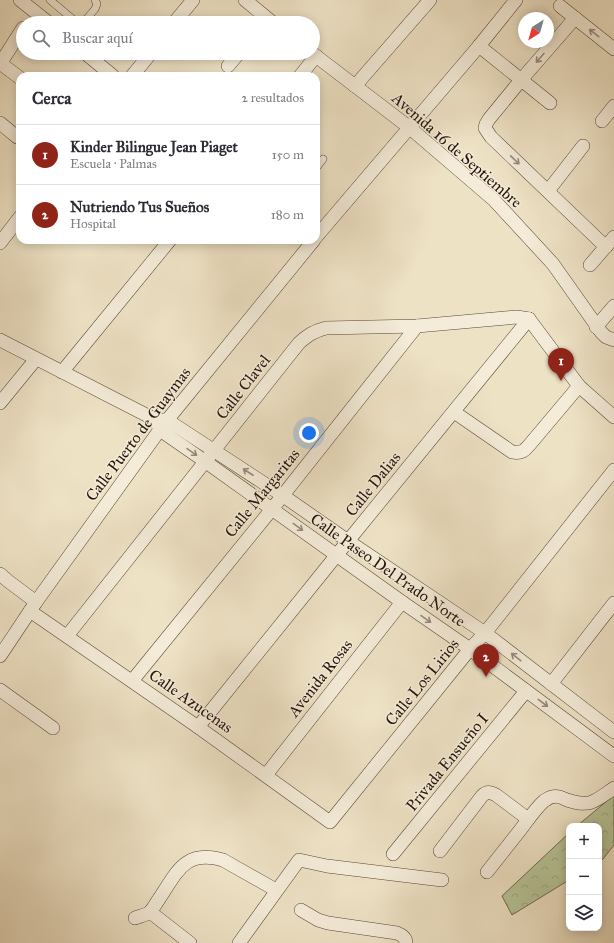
<!DOCTYPE html>
<html lang="es">
<meta charset="utf-8">
<style>
:root{--surface:#fff;--page:#f7f7f7;--text:#2b2b33;--muted:#7c7c81;--line:#e1e1e2;--accent:#8f2418}
body{margin:0;font-family:"IM FELL Great Primer",serif;background:var(--page);color:var(--text)}
.controls{position:absolute;right:12px;bottom:12px;display:grid;overflow:hidden;border-radius:8px;box-shadow:0 2px 10px #0003}
.controls button{width:36px;height:36px;display:grid;place-items:center;padding:0;border:0;border-bottom:1px solid var(--line);background:var(--surface);color:var(--text);font:20px sans-serif}
.compass{position:absolute;left:518px;top:12px;width:36px;height:36px;border-radius:50%;background:var(--surface);box-shadow:0 2px 10px #0003;rotate:217deg}
.you{position:absolute;left:309px;top:433px;width:14px;height:14px;margin:-10px;border:3px solid #fff;border-radius:50%;background:#1a73e8;box-shadow:0 0 0 6px #1a73e833}
.badge{display:grid;place-items:center;width:26px;height:26px;border-radius:50%;background:var(--accent);color:#fff;font-size:13px;font-weight:700}
.pin{position:absolute;translate:-50% -33px;filter:drop-shadow(0 1px 2px #0008)}
.pin::after{content:'';position:absolute;top:21px;width:14px;height:12px;background:inherit;clip-path:polygon(0 0,100% 0,50% 100%)}
.list{margin:0;padding:0;list-style:none}
h2{display:flex;justify-content:space-between;align-items:center;height:52px;margin:0;padding:0 16px;font-size:17px}
h2 small{font-size:13px;font-weight:400;color:var(--muted)}
.list li{display:grid;grid-template-columns:26px 1fr auto;gap:12px;align-items:center;box-sizing:border-box;height:60px;padding:0 16px;border-top:1px solid var(--line)}
.list b{display:block;font-size:15px;white-space:nowrap}
.list p{margin:0;font-size:13px;white-space:nowrap;color:var(--muted)}
.list em{font-size:13px;font-style:normal;color:var(--muted)}
.icon{flex:none;width:22px;height:22px;fill:none;stroke:currentColor;stroke-width:2;stroke-linecap:round;stroke-linejoin:round}
.map{position:relative;flex:none;width:614px;height:943px;overflow:hidden}
.search{position:absolute;background:var(--surface);box-shadow:0 2px 10px #0003;left:16px;top:16px;width:304px;height:44px;display:flex;align-items:center;gap:10px;box-sizing:border-box;padding:0 14px;border-radius:22px;color:var(--muted);font-size:15px}
.panel{position:absolute;background:var(--surface);box-shadow:0 2px 10px #0003;left:16px;top:72px;width:304px;height:172px;border-radius:12px}
.map>svg:first-child{display:block}
.forest{fill:url(#forest-crowns);stroke:#6e6c50}
.lines{fill:none;stroke-linecap:round;stroke-linejoin:round}
.lane-casing{stroke:#574739;stroke-width:8}
.street-casing{stroke:#574739;stroke-width:14}
.lane{stroke:#f4ecd9;stroke-width:7}
.street{stroke:#f4ecd9;stroke-width:13}
.oneway{stroke:#978a7c}
.labels{text-anchor:middle;dominant-baseline:central;stroke-width:3;stroke-linejoin:round;paint-order:stroke}
.street-label{font-size:16px;fill:#25130a;stroke:#f4ecd9}
</style>
<div class="map">
<svg width="614" height="943" viewBox="0 0 614 943">
<defs>
<pattern id="forest-crowns" width="20" height="18" patternUnits="userSpaceOnUse"><rect width="20" height="18" fill="#b6c497"/><path d="M2 6a3 3 0 1 1 6 0M12 15a3 3 0 1 1 6 0" fill="none" stroke="#9ca881"/></pattern>
</defs>
<rect width="100%" height="100%" fill="#eee2c5"/>
<filter id="stains"><feTurbulence type="fractalNoise" baseFrequency=".005" numOctaves="4"/><feColorMatrix values="0 0 0 0 .2 0 0 0 0 .09 0 0 0 0 .02 0 0 0 .5 -.17"/></filter>
<radialGradient id="worn" r=".72"><stop offset=".6" stop-color="#630" stop-opacity="0"/><stop offset="1" stop-color="#630" stop-opacity=".3"/></radialGradient>
<g class="forest">
<polygon points="614,795 614,845 603,859 599,861 599,826 577,826"/>
<polygon points="569,833 569,880 512,915 502,896"/>
</g>
<g class="lines">
<defs>
<g id="lane">
<polyline points="50,0 75,21 79,23"/>
<polyline points="83,23 95,9 97,4 95,0"/>
<polyline points="316,168 323,159"/>
</g>
<g id="street">
<polyline points="20,0 49,23"/>
<polyline points="245,0 273,23"/>
<polyline points="560,6 614,49"/>
<polyline points="575,18 521,80 489,119 486,124 485,128 491,137 606,247"/>
<polyline points="174,23 193,0"/>
<polyline points="479,46 550,103"/>
<polyline points="85,53 113,76"/>
<polyline points="312,53 410,128 494,200 553,264 601,332 606,337 614,340"/>
<polyline points="0,63 20,78"/>
<polyline points="0,64 23,28"/>
<polyline points="228,66 239,53"/>
<polyline points="132,76 151,53"/>
<polyline points="300,76 316,56"/>
<polyline points="355,86 430,0"/>
<polyline points="602,121 614,106"/>
<polyline points="0,123 17,137"/>
<polyline points="548,191 583,146"/>
<polyline points="316,237 479,46 516,0"/>
<polyline points="0,243 20,217"/>
<polyline points="590,265 614,237"/>
<polyline points="529,319 579,386 614,417"/>
<polyline points="596,327 614,306"/>
<polyline points="0,340 156,420 167,420 282,495 348,541 485,633 614,732"/>
<polyline points="62,372 170,240"/>
<polyline points="0,403 36,359"/>
<path d="M 454,412 L 512,452 C 522,454 525,450 531,443 L 579,386"/>
<polyline points="156,420 160,430 206,462 402,602 470,649 614,756"/>
<polyline points="0,574 8,581 36,602"/>
<polyline points="30,611 198,727 330,822 470,649 485,633 614,470"/>
<path d="M 67,636 L 299,343 C 308,335 314,331 326,328 L 417,326 L 517,317 L 529,319"/>
<polyline points="0,656 36,602 164,424 314,240"/>
<polyline points="132,681 272,509 417,326"/>
<polyline points="551,684 614,603"/>
<polyline points="0,690 53,728"/>
<polyline points="198,727 348,541 529,319"/>
<polyline points="266,775 402,602"/>
<path d="M 440,851 L 482,796 C 487,791 490,792 496,795 L 528,819"/>
<polyline points="393,854 526,691"/>
<path d="M 487,872 C 498,858 510,843 521,829 C 528,820 535,809 544,801 C 547,799 550,797 552,797 C 557,795 563,798 567,800 C 591,808 595,801 614,788"/>
<path d="M 301,910 L 318,920 L 328,923 L 397,933 C 402,935 406,938 406,943"/>
<polyline points="150,912 190,943"/>
<path d="M 135,918 C 140,916 146,915 150,912 C 153,909 156,903 159,899 C 177,872 185,849 223,860 L 276,890"/>
<polyline points="239,943 299,860 327,866 442,880"/>
</g>
</defs>
<use href="#lane" class="lane-casing"/>
<use href="#street" class="street-casing"/>
<use href="#lane" class="lane"/>
<use href="#street" class="street"/>
</g>
<defs><path id="oneway-shaft" d="M-6 0H5M1.5-3L5.5 0L1.5 3" fill="none" stroke-width="1.6" stroke-linecap="round" stroke-linejoin="round"/></defs>
<g class="oneway">
<use href="#oneway-shaft" transform="translate(594 33) rotate(-142)"/>
<use href="#oneway-shaft" transform="translate(540 58) rotate(131)"/>
<use href="#oneway-shaft" transform="translate(515 160) rotate(44)"/>
<use href="#oneway-shaft" transform="translate(192 452) rotate(35)"/>
<use href="#oneway-shaft" transform="translate(248 472) rotate(-147)"/>
<use href="#oneway-shaft" transform="translate(298 527) rotate(36)"/>
<use href="#oneway-shaft" transform="translate(426 619) rotate(35)"/>
<use href="#oneway-shaft" transform="translate(516 657) rotate(-142)"/>
<use href="#oneway-shaft" transform="translate(543 703) rotate(37)"/>
</g>
<g class="labels">
<g class="street-label">
<text transform="translate(457 150) rotate(41)">Avenida 16 de Septiembre</text>
<text transform="translate(243 387) rotate(-52)">Calle Clavel</text>
<text transform="translate(138 434) rotate(-53)">Calle Puerto de Guaymas</text>
<text transform="translate(373 484) rotate(-51)">Calle Dalias</text>
<text transform="translate(262 493) rotate(-51)">Calle Margaritas</text>
<text transform="translate(388 570) rotate(35)">Calle Paseo Del Prado Norte</text>
<text transform="translate(320 678) rotate(-52)">Avenida Rosas</text>
<text transform="translate(422 682) rotate(-51)">Calle Los Lirios</text>
<text transform="translate(191 701) rotate(35)">Calle Azucenas</text>
<text transform="translate(447 762) rotate(-51)">Privada Ensueño I</text>
</g>
</g>
<rect width="100%" height="100%" filter="url(#stains)"/>
<rect width="100%" height="100%" fill="url(#worn)"/>
</svg>
<div class="controls">
<button>+</button>
<button>−</button>
<button><svg class="icon" aria-label="layers" viewBox="0 0 24 24"><path d="M12 4l9 5-9 5-9-5zM3 14l9 5 9-5"/></svg></button>
</div>
<svg class="compass" viewBox="-18 -18 36 36"><path d="M0-13l5 13h-10z" fill="#e53935"/><path d="M0 13l5-13h-10z" fill="#7c7c81"/></svg>
<div class="you"></div>
<div class="pin badge" style="left:561px;top:381px">1</div>
<div class="pin badge" style="left:486px;top:677px">2</div>
<div class="search"><svg class="icon" aria-label="search" viewBox="0 0 24 24"><circle cx="10" cy="10" r="6"/><path d="M15 15l6 6"/></svg>Buscar aquí</div>
<section class="panel">
<h2>Cerca<small>2 resultados</small></h2>
<ul class="list">
<li><span class="badge">1</span><div><b>Kinder Bilingue Jean Piaget</b><p>Escuela · Palmas</p></div><em>150 m</em></li>
<li><span class="badge">2</span><div><b>Nutriendo Tus Sueños</b><p>Hospital</p></div><em>180 m</em></li>
</ul>
</section>
</div>
